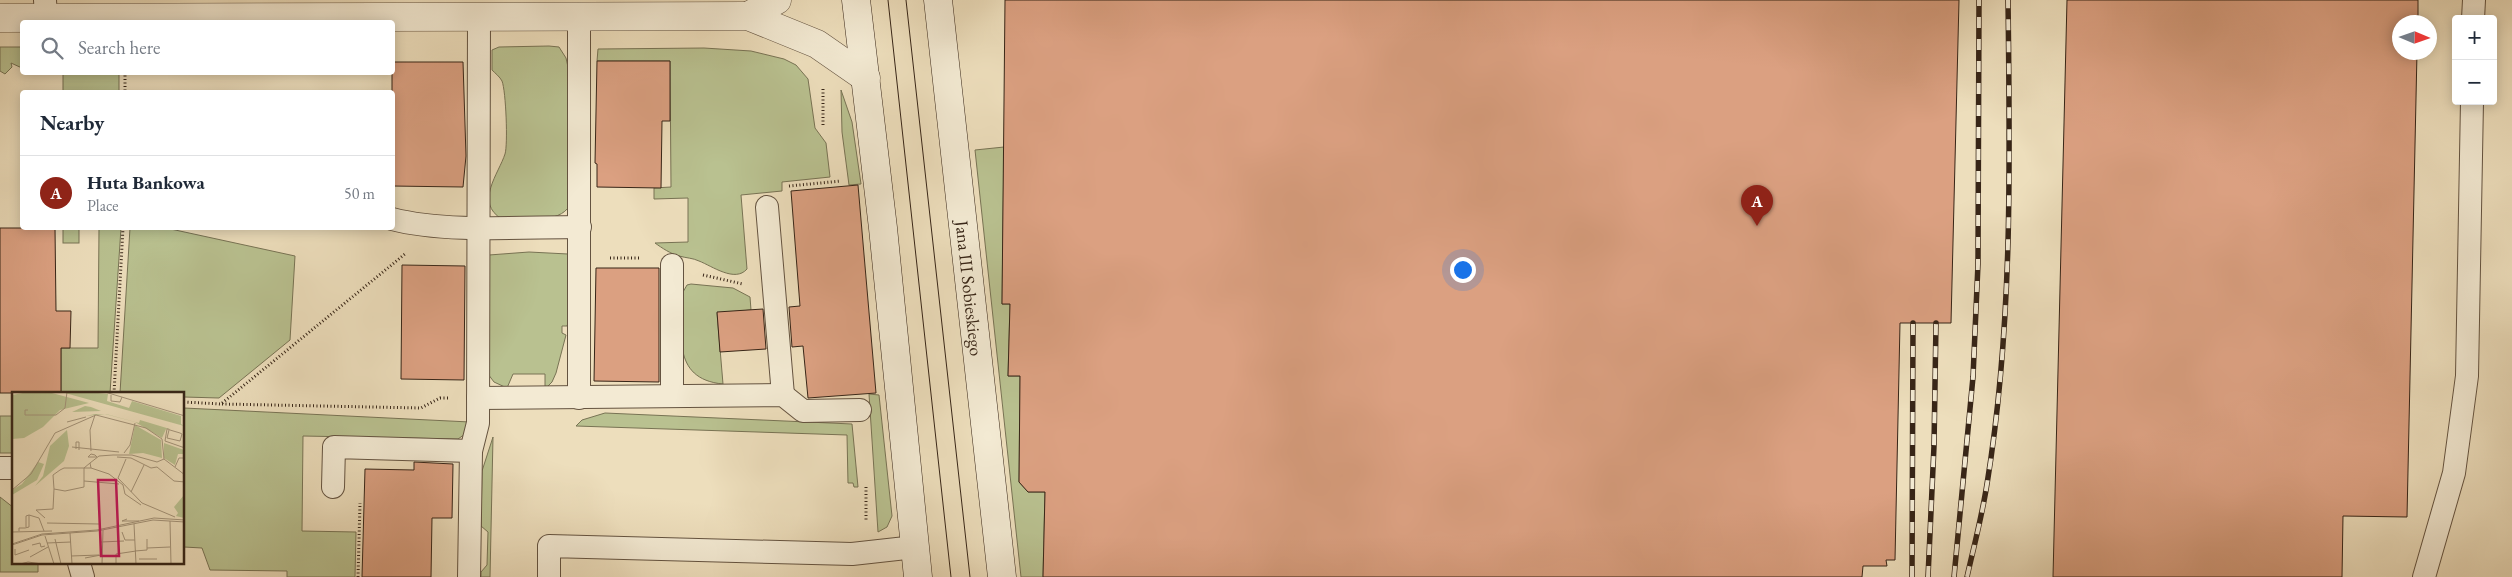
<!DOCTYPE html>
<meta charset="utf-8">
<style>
:root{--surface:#fff;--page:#f2f2f3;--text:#1f2937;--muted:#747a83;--line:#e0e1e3;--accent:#8f2418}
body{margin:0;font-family:"EB Garamond",serif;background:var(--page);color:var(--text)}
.controls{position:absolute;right:15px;top:15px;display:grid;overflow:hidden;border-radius:5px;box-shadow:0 2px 12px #0003}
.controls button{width:45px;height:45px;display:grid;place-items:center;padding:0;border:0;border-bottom:1px solid var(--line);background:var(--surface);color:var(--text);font:25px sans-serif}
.compass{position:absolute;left:2392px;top:15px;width:45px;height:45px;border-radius:50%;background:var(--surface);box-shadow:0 2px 12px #0003;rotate:92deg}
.you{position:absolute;left:1462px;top:269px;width:18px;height:18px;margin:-12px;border:4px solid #fff;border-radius:50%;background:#1a73e8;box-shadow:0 0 0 8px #1a73e833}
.badge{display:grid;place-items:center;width:32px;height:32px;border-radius:50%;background:var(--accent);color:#fff;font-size:16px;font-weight:700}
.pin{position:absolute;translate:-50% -41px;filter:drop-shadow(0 1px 2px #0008)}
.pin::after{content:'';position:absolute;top:26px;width:18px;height:15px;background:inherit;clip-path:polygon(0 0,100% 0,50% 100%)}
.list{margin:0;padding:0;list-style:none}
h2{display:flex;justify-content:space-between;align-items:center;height:65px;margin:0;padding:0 20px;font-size:21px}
h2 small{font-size:16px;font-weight:400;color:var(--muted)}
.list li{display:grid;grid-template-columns:32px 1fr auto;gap:15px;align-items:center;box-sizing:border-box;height:75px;padding:0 20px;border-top:1px solid var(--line)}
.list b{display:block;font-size:19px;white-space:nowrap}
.list p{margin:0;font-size:16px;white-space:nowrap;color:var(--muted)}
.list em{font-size:16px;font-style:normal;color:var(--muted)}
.icon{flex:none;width:28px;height:28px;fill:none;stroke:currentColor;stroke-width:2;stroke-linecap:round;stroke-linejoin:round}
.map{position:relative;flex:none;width:2512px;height:577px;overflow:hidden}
.search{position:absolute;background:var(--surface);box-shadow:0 2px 12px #0003;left:20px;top:20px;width:375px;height:55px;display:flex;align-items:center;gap:12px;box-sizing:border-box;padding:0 18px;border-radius:5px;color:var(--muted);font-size:19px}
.panel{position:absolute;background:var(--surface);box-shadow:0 2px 12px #0003;left:20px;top:90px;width:375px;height:140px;border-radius:5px}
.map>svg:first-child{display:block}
.green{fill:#b9c190;stroke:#787354}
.building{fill:#dba081;stroke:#372517}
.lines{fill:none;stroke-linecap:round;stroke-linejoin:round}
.lane-casing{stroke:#645340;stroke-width:24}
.street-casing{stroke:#645340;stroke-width:29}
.secondary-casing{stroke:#372517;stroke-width:29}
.path{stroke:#372517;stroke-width:3;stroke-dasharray:1 2.5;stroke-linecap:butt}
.lane{stroke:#f3ead3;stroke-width:22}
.street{stroke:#f3ead3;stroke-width:28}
.secondary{stroke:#f3ead3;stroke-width:28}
.tram{stroke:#372517;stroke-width:1}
.rail-casing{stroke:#372517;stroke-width:5.5}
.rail{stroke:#f3ead3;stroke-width:4;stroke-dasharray:11;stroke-linecap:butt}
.labels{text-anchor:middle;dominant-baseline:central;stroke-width:5;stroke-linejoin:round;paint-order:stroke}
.street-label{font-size:18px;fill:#372517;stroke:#f3ead3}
.inset-road{fill:none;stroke:#a4947a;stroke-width:1}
.view{fill:#c2185b;fill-opacity:0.15;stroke:#c2185b;stroke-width:2.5}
.inset-edge{fill:none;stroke:#372517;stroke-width:2.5}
</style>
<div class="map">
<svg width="2512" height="577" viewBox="0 0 2512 577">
<rect width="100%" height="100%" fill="#eddebc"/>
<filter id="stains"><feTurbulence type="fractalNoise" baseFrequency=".004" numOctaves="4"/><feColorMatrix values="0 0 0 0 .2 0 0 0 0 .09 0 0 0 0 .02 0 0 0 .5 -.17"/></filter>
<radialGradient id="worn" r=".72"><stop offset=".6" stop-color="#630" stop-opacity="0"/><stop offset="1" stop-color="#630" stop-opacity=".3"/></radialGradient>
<g class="green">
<path d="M 549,46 L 559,47 L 566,58 L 568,67 L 570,205 C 559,225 523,218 502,219 C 474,203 499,173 505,154 C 508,145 506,91 502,81 C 500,77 495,73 492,70 L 492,50 L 499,47 Z"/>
<polygon points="0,47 22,47 22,68 11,63 12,67 5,74 0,71"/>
<path d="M 704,48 L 751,51 L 784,59 L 796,65 L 808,79 L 815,128 L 826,143 L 830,177 L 782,182 L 782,191 L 741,195 L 747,269 C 735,283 712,266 699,261 C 693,258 686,258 679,256 C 671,254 662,248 655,243 L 688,242 L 688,198 L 654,199 L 654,188 L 671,187 L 670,61 L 597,61 L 598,49 Z"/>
<rect x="63" y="73" width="56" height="19"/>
<polygon points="841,90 852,122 861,184 849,185 842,132"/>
<polygon points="1004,147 1002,304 1010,304 1008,376 1020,376 1019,482 1028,492 1045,492 1043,577 1021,577 975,150"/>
<rect x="63" y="228" width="16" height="15"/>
<polygon points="99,228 121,228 110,393 61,393 61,348 98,348"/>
<polygon points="130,228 166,228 295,256 290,340 219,398 184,397 184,393 120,393"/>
<polygon points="529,252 568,254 571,313 567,326 562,326 562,333 566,335 556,373 552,382 545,389 545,374 513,374 507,388 494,382 488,374 489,255"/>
<path d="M 691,284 L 733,288 L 750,297 L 751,310 L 717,313 L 723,384 C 670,379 682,331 683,292 L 687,285 Z"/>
<polygon points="869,394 879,395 892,516 887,527 878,532"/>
<polygon points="184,408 470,422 468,432 458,439 303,436 302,531 356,532 355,577 287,577 287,571 210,570 202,548 184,547"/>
<polygon points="605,413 852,424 858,487 854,487 853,483 848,483 847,435 576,426 582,420"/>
<rect x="0" y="416" width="14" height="37"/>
<polygon points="493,437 490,577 481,577 481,572 487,565 488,532 481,526 482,471"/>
<polygon points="0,497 14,508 14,563 38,563 38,572 0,572"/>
</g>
<g class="building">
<polygon points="1005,0 1959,0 1951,323 1900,323 1895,560 1886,560 1887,566 1863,566 1862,577 1043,577 1045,492 1028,492 1019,482 1020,376 1008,376 1010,304 1002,304"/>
<polygon points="2067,0 2418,0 2418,22 2400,22 2400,52 2417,52 2407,517 2343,516 2342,577 2053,577"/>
<polygon points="597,61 670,61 670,121 662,121 661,188 597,187 597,164 595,163"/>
<polygon points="392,62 463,62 466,156 463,187 392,186"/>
<polygon points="858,185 876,393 808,398 803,346 792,347 789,307 800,306 791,191"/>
<polygon points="0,228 55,228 56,311 71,311 70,348 61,348 61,393 0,393"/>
<polygon points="402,265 465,266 464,380 401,379"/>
<polygon points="596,268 659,268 659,382 594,381"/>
<polygon points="763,309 766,349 720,352 717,312"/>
<polygon points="414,462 453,464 452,518 432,518 431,577 362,577 365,469 414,470"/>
</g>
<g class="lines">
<defs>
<g id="lane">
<polyline points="45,0 46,18"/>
<polyline points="2473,19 2474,0"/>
<polyline points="767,207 783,395"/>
<path d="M 392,219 C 445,233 524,227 580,227"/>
<polyline points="672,396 672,265"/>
<polyline points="478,398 783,395 803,411 860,410"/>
<polyline points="579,398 579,17"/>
<polyline points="0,468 14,468"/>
<polyline points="333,487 334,447 471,451"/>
<polyline points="79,563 83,577"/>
<polyline points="469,577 471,451 478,423 479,18"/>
<polyline points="549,577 549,546 852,554 915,547"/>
<polyline points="2424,577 2454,473 2467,376 2472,101"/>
</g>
<g id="street">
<polyline points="748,16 777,0"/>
<polyline points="0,18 748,16 817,44 866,78"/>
</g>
<g id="secondary">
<polyline points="856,0 883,228 918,577"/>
<path id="s1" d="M 938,0 L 1002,577"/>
</g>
</defs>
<use href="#lane" class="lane-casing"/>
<use href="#street" class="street-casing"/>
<use href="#secondary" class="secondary-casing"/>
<g class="path">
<polyline points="125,72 125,92"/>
<polyline points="823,89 823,126"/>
<polyline points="789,186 841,181"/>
<polyline points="610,258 641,258"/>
<polyline points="703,275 743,284"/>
<polyline points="114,393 123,228"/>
<polyline points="184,402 221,404 405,254"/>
<polyline points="222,404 421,408 440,398 448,398"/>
<polyline points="866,487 866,522"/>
<polyline points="358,577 360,503"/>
</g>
<use href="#lane" class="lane"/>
<use href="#street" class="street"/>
<use href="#secondary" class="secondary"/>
<g class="tram">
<polyline points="888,0 951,577"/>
<polyline points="906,0 970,577"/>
</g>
<defs>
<g id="rail">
<polyline points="1912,577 1913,323"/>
<polyline points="1928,577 1934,446 1936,323"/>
<polyline points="1954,577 1973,377 1978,264 1979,0"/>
<path d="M 1967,577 C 1974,546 1982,516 1987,484 C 2013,325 2010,161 2008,0"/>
</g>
</defs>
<use href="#rail" class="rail-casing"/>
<use href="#rail" class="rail"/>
</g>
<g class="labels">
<g class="street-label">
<text stroke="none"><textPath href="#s1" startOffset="290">Jana III Sobieskiego</textPath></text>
</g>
</g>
<g transform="translate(12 392)">
<rect width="172" height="172" fill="#eddebc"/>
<path d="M 16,0 L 40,1 L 77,11 L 48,18 L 31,35 L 12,46 L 0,47 L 0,3 ZM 76,0 L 96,2 L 95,9 L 117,16 L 120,9 L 169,24 L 169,32 L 172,34 L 53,1 ZM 73,14 L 79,15 L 89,19 L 60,20 ZM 83,22 L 94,22 L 127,31 L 128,28 L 158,37 L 154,37 L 150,46 L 123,30 L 93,22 L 74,24 ZM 123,33 L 149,48 L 150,66 L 131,61 L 117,62 ZM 55,38 L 57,54 L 52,69 L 23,94 L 31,84 L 38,54 ZM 152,51 L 172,58 L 172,62 L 166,62 L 163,73 L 152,66 ZM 26,70 L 32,72 L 25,88 L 0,103 L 0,98 L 10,92 ZM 172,103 L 172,126 L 164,124 L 166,121 L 162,115 Z" fill="#b9c190"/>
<path class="inset-road" d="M 93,0 L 173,24M 99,3 L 99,9 L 108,10 L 110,5M 16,18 L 13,18 L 13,23 L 44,23 L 53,16 L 55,0M 55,30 L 74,25M 157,38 L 155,46 L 168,49 L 170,42 L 168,41 L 158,38 L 156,37 L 155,37 L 153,49 L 173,56M 60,55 L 107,60M 64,57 L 64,50 L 67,50 L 67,58M 79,59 L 78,38 L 83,23M 112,61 L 118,53 L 123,31M 79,62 L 83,63 L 85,65 L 76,65 ZM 105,65 L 119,66 L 139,76 L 145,75 L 162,89 L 173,90M 114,67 L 106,86 L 130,111 L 163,125M 78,71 L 72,76 L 72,95 L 53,99 L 42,97 L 41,83 L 48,78 L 52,76 L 79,76M 163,75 L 167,66 L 173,66M 72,89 L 107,92M 0,98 L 19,82 L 43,41 L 84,23 L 134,36 L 150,47 L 152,67 L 173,83M 119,100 L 132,73M 129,113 L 113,102 L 111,93 L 97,82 L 79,76 L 78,71 L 87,64 L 101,63 L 120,63 L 145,70 L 152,67M 17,123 L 27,126 L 32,139M 33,126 L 24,118 L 41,117 L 42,97M 115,127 L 110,129 L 127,129M 158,129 L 159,172M 35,131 L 87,132M 122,132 L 124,172M 7,139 L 7,136 L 13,136 L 17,135 L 17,123 L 14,124 L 14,135M 0,140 L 40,139M 110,140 L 113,148 L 123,148M 58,141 L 60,172M 33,144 L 42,172M 43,147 L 49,172M 89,150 L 112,149M 35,151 L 59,150M 0,152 L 30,142 L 85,138 L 142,126 L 173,128M 0,153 L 30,143 L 85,139 L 141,128 L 173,130M 20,153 L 28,151 L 29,155 L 33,154M 135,156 L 158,155M 3,157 L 3,163 L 17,158M 123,159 L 135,158 L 135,147M 59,164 L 87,163M 18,165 L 36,155M 73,166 L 89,163M 127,167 L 145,167M 104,171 L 104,162 L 124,159M 8,172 L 16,170 L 30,172M 90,172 L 91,138"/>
<path class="view" d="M 86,88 L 104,88 L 107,164 L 89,164 Z"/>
<rect width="172" height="172" class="inset-edge"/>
</g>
<rect width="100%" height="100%" filter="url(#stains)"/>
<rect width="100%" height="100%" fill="url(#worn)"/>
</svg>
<div class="controls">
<button>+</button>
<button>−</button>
</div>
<svg class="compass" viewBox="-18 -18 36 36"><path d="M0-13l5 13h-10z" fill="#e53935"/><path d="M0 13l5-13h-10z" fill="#747a83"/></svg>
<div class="you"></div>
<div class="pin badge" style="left:1757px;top:226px">A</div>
<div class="search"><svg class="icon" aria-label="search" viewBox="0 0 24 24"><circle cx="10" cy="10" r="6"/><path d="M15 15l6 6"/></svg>Search here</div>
<section class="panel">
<h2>Nearby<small></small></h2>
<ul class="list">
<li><span class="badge">A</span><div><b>Huta Bankowa</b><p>Place</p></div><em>50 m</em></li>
</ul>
</section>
</div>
